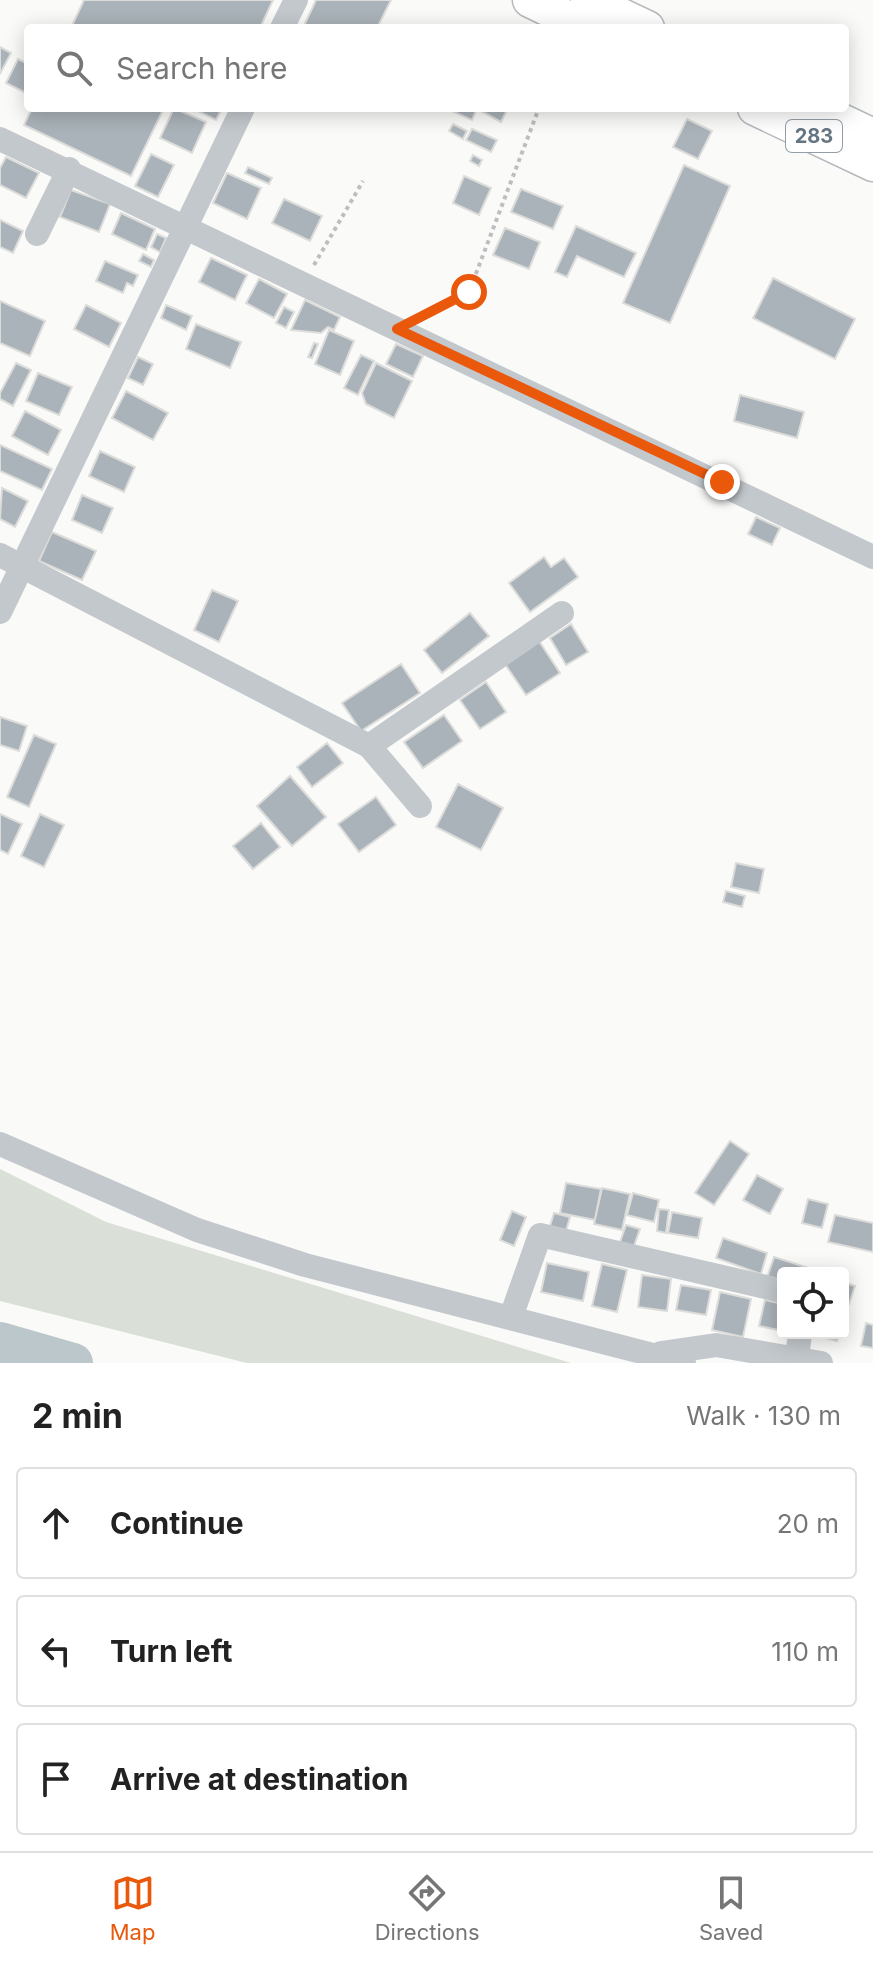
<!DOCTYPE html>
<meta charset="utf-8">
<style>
:root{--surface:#fff;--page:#f2f2f2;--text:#222;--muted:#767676;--line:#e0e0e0;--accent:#ea580c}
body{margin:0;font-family:Inter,sans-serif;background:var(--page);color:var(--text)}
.controls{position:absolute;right:24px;bottom:24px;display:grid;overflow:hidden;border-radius:8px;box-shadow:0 4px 20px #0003}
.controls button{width:72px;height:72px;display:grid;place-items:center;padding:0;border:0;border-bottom:2px solid var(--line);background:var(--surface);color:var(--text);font:40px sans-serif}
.stop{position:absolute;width:24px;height:24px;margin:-18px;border:6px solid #ea580c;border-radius:50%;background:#fff}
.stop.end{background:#ea580c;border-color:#fff;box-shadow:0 2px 8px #0008}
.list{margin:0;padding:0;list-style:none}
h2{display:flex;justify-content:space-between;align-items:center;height:104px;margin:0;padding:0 32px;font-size:34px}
h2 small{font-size:26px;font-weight:400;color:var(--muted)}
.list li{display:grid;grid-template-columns:52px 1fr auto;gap:24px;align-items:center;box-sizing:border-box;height:112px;margin:0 16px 16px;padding:0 16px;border:2px solid var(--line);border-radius:8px}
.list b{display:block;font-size:30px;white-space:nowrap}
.list em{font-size:26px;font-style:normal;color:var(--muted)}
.icon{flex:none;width:44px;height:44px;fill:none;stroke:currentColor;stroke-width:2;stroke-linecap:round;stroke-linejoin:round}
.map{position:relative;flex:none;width:873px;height:1363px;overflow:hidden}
.search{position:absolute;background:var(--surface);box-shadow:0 4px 20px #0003;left:24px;right:24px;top:24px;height:88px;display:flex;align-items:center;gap:20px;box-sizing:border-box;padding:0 28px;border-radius:8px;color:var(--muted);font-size:30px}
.sheet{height:488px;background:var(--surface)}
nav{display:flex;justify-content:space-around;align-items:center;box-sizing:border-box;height:112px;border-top:2px solid var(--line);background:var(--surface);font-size:22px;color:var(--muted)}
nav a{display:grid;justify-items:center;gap:4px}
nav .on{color:var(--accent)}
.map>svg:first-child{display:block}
.green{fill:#dadfd7}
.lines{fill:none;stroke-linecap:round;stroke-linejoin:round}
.river{stroke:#bbc7cb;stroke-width:40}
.building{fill:#aab3b9;stroke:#dcdcda;stroke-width:2}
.highway-casing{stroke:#b4b9bd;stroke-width:37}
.path{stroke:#bbbfc2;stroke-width:4;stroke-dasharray:4 4;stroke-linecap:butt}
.minor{stroke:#c3c8cc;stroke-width:24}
.highway{stroke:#fff;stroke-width:34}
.route{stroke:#ea580c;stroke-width:10}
.labels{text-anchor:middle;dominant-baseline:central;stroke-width:8;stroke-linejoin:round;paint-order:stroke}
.shield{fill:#fff;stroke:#939fa8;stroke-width:2}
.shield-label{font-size:20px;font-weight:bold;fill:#657683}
</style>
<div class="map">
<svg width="873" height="1363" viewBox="0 0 873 1363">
<rect width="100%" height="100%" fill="#fafaf8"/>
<polygon class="green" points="0,1169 106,1222 571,1363 247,1363 0,1301"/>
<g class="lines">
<polyline class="river" points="0,1342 73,1363"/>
</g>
<g class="building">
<polygon points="84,0 273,0 260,28 71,28"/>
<polygon points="316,0 391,0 377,28 303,28"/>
<polygon points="0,47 11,53 0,74"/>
<polygon points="18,59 28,64 28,94 6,83"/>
<polygon points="32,108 164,108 131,176 24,125"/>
<polygon points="174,108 206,122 192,153 160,138"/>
<polygon points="192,108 222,108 216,120"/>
<polygon points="453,108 477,108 472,120 452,111"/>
<polygon points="482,108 508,108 501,122 481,111"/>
<polygon points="687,119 712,131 698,159 673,147"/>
<polygon points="453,124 467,131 463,139 449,131"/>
<polygon points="472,129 497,140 491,152 466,140"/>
<polygon points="151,154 174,165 158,197 135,186"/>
<polygon points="473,155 482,160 479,166 470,161"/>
<polygon points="6,157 39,173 26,198 0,185 0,168"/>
<polygon points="684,165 730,186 670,323 623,303"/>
<polygon points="248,167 272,178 269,184 245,173"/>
<polygon points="227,173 261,188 247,219 213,203"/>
<polygon points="464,176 491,188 479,215 453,203"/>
<polygon points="521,189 563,206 553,229 511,212"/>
<polygon points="71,190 110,204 99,232 60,217"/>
<polygon points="284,199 322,216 310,241 272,223"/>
<polygon points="121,213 155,229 146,250 112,234"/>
<polygon points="0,220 23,231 13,253 0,247"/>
<polygon points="576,226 636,253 624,277 577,256 567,277 555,272"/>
<polygon points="505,228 540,242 529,269 493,255"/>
<polygon points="157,234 166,238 160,252 151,247"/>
<polygon points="143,254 154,260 151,267 139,261"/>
<polygon points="211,258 247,275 235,300 199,282"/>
<polygon points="105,261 138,275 133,286 127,283 123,293 96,281"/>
<polygon points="773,278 855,319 835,359 753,318"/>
<polygon points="259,279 287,294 274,318 246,303"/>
<polygon points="305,300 340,317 334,330 328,327 321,333 291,330"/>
<polygon points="0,301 45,321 30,356 0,343"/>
<polygon points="86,305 121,323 109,347 74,329"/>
<polygon points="166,305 192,316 186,330 161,318"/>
<polygon points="284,307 294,312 286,328 276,323"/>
<polygon points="196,324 241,342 230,368 186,349"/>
<polygon points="329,330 354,341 340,375 315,364"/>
<polygon points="314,343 318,344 312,358 308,357"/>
<polygon points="396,344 423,356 413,377 386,364"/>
<polygon points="361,355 374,361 358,395 344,388"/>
<polygon points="138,357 153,364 143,385 128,378"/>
<polygon points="16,363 31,370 13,406 0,399 0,393"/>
<polygon points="376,363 412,381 394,418 366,404 362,393"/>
<polygon points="38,373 72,387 59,415 26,401"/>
<polygon points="126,391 168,413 153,440 112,418"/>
<polygon points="740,395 804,412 797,438 734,421"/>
<polygon points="25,411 61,430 48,455 12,436"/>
<polygon points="0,445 52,469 42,490 0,471"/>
<polygon points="100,451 135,467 124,492 89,476"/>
<polygon points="2,488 28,501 15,527 0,519"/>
<polygon points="82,495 113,508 102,533 72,520"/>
<polygon points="756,517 780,528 772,545 748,534"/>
<polygon points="52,532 96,551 82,580 39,561"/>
<polygon points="544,557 551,567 564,558 578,577 530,612 509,583"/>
<polygon points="212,590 238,601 219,642 194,630"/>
<polygon points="470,613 489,636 442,673 424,650"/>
<polygon points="571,624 588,652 566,665 550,638"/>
<polygon points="539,641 560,673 526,695 505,664"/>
<polygon points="401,664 420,693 361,731 342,703"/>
<polygon points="486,682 506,712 480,729 460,700"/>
<polygon points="444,715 462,741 423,768 404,742"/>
<polygon points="0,717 27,726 19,751 0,745"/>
<polygon points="34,735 56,744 29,807 7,797"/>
<polygon points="327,743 343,763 312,787 297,767"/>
<polygon points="290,776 326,817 292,846 257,806"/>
<polygon points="458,784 503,808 481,850 436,827"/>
<polygon points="376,797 396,825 359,852 338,824"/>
<polygon points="0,814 22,824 8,854 0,850"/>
<polygon points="40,814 64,825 44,867 21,856"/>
<polygon points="261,823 280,847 253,869 233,846"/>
<polygon points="736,863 764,869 759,893 731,887"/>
<polygon points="726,891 745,896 742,907 723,902"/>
<polygon points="730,1141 749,1154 714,1205 695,1193"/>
<polygon points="757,1175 783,1189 770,1214 743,1200"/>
<polygon points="566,1183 601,1189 595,1220 560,1213"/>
<polygon points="602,1188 630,1194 622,1230 594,1224"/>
<polygon points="633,1193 659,1200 654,1222 627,1215"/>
<polygon points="808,1199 828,1204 822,1228 802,1223"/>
<polygon points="659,1209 669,1210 666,1233 657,1231"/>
<polygon points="512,1211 526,1217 514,1246 500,1240"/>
<polygon points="672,1212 702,1218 698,1238 668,1233"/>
<polygon points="554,1213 570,1217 566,1231 550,1226"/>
<polygon points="835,1215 873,1223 873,1252 828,1242"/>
<polygon points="626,1225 640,1229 634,1246 620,1242"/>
<polygon points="723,1238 767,1253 761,1274 716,1258"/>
<polygon points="774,1257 821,1272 783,1273 783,1284 767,1278"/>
<polygon points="547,1263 589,1272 583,1301 541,1292"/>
<polygon points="602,1264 627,1270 617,1312 592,1306"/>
<polygon points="642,1275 671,1279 667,1311 638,1307"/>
<polygon points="843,1282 855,1286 849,1304 843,1302"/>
<polygon points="681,1285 711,1290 706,1315 676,1310"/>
<polygon points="720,1292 751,1299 743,1337 712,1330"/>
<polygon points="765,1300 783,1304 783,1331 759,1326"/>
<polygon points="866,1323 873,1325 873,1348 861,1346"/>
<polygon points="806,1333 840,1333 837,1341"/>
</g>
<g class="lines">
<defs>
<g id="highway">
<polyline points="530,0 588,28"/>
<polyline points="588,0 647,28"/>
<polyline points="755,108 873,164"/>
<polyline points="814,108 873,136"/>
</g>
</defs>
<use href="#highway" class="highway-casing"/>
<g class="path">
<polyline points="314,265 363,181"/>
<polyline points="422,316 469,292 539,108"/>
</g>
<g class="minor">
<polyline points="282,28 296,0"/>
<polyline points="0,139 873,557"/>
<polyline points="37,234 69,169"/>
<polyline points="0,555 369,746 562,613"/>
<polyline points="0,612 243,108"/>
<polyline points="369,746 420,806"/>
<polyline points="0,1144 197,1230 305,1265 684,1363"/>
<polyline points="511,1317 540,1235 783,1291"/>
<polyline points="661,1353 716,1345 821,1363"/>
<polyline points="797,1359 800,1333"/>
</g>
<use href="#highway" class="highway"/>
</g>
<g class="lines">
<polyline class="route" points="469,292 397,329 722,482"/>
</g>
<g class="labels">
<rect class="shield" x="786" y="120" width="56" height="32" rx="6"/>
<g class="shield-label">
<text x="814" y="136">283</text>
</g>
</g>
</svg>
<div class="controls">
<button><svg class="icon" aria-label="locate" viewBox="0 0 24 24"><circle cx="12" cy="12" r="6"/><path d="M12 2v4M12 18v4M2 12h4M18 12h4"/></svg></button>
</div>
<div class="stop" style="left:469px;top:292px"></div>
<div class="stop end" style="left:722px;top:482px"></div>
<div class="search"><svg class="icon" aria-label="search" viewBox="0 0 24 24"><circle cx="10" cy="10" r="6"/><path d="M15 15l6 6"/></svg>Search here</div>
</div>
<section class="sheet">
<h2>2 min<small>Walk · 130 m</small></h2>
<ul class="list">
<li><svg class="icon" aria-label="ahead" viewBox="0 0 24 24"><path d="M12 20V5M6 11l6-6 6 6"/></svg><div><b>Continue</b></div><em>20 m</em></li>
<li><svg class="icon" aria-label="left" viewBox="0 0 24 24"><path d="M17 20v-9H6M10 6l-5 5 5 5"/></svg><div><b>Turn left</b></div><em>110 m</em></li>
<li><svg class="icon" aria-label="arrive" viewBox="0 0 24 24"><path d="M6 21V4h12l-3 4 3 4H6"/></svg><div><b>Arrive at destination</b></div></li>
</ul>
</section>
<nav>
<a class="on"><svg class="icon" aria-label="map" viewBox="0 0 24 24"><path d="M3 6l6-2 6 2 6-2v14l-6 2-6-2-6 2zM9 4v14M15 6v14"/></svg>Map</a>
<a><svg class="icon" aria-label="directions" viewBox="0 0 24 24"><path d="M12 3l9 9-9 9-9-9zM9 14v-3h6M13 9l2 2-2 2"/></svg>Directions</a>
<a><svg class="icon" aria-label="saved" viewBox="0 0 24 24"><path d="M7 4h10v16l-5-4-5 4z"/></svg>Saved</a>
</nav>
